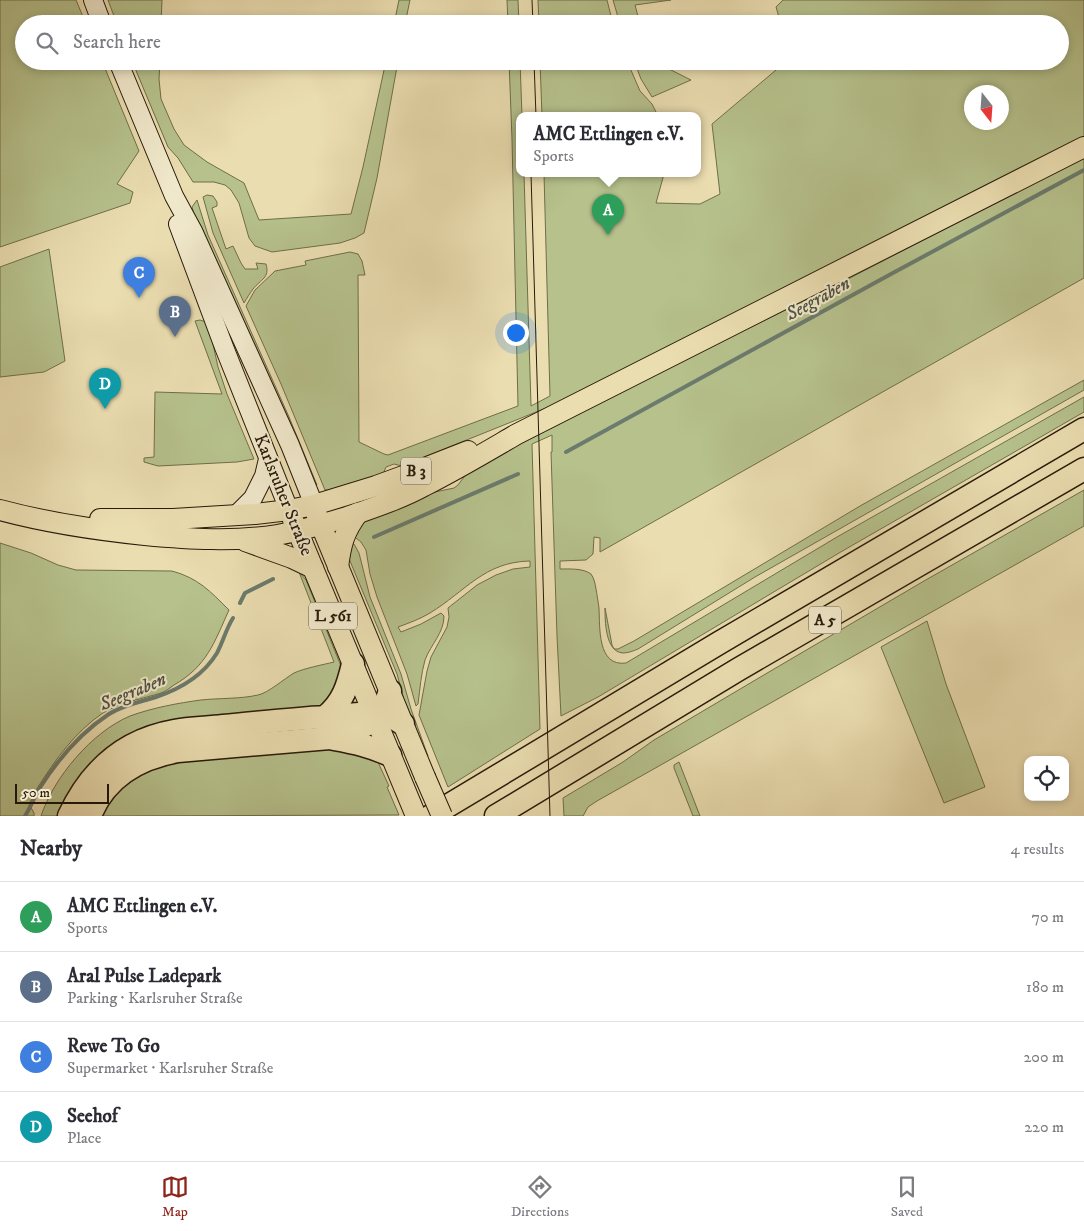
<!DOCTYPE html>
<meta charset="utf-8">
<style>
:root{--surface:#fff;--page:#f2f2f3;--text:#2b2b33;--muted:#7c7c81;--line:#e1e1e2;--accent:#8f2418}
body{margin:0;font-family:"IM FELL DW Pica",serif;background:var(--page);color:var(--text)}
.controls{position:absolute;right:15px;bottom:15px;display:grid;overflow:hidden;border-radius:10px;box-shadow:0 2px 8px #0003}
.controls button{width:45px;height:45px;display:grid;place-items:center;padding:0;border:0;border-bottom:1px solid var(--line);background:var(--surface);color:var(--text);font:25px sans-serif}
.compass{position:absolute;left:964px;top:85px;width:45px;height:45px;border-radius:50%;background:var(--surface);box-shadow:0 2px 8px #0003;rotate:163deg}
.scale{position:absolute;left:15px;bottom:12px;width:94px;box-sizing:border-box;padding-left:5px;border:2px solid #281a09;border-top:0;font-size:14px;line-height:18px;white-space:nowrap;color:#281a09;-webkit-text-stroke:4px #f1e9cc;paint-order:stroke}
.you{position:absolute;left:515px;top:332px;width:18px;height:18px;margin:-12px;border:4px solid #fff;border-radius:50%;background:#1a73e8;box-shadow:0 0 0 8px #1a73e833}
.badge{display:grid;place-items:center;width:32px;height:32px;border-radius:50%;background:var(--accent);color:#fff;font-size:16px;font-weight:700}
.pin{position:absolute;translate:-50% -41px;filter:drop-shadow(0 1px 2px #0008)}
.pin::after{content:'';position:absolute;top:26px;width:18px;height:15px;background:inherit;clip-path:polygon(0 0,100% 0,50% 100%)}
.popup{position:absolute;left:516px;top:112px;width:185px;height:65px;box-sizing:border-box;display:grid;place-content:center;border-radius:10px;background:var(--surface);filter:drop-shadow(0 1px 4px #0005);font-size:16px;white-space:nowrap;color:var(--muted)}
.popup b{font-size:19px;color:var(--text)}
.popup::after{content:'';position:absolute;left:50%;top:100%;margin-left:-10px;border:10px solid transparent;border-top-color:var(--surface)}
.list{margin:0;padding:0;list-style:none}
h2{display:flex;justify-content:space-between;align-items:center;height:65px;margin:0;padding:0 20px;font-size:21px}
h2 small{font-size:16px;font-weight:400;color:var(--muted)}
.list li{display:grid;grid-template-columns:32px 1fr auto;gap:15px;align-items:center;box-sizing:border-box;height:70px;padding:0 20px;border-top:1px solid var(--line)}
.list b{display:block;font-size:19px;white-space:nowrap}
.list p{margin:0;font-size:16px;white-space:nowrap;color:var(--muted)}
.list em{font-size:16px;font-style:normal;color:var(--muted)}
.icon{flex:none;width:28px;height:28px;fill:none;stroke:currentColor;stroke-width:2;stroke-linecap:round;stroke-linejoin:round}
.map{position:relative;flex:none;width:1084px;height:816px;overflow:hidden}
.search{position:absolute;background:var(--surface);box-shadow:0 2px 8px #0003;left:15px;right:15px;top:15px;height:55px;display:flex;align-items:center;gap:12px;box-sizing:border-box;padding:0 18px;border-radius:28px;color:var(--muted);font-size:19px}
.sheet{height:345px;background:var(--surface)}
nav{display:flex;justify-content:space-around;align-items:center;box-sizing:border-box;height:70px;border-top:1px solid var(--line);background:var(--surface);font-size:14px;color:var(--muted)}
nav a{display:grid;justify-items:center;gap:2px}
nav .on{color:var(--accent)}
.map>svg:first-child{display:block}
.green{fill:#b6c18c;stroke:#6f6e4a;fill-rule:evenodd}
.lines{fill:none;stroke-linecap:round;stroke-linejoin:round}
.stream{stroke:#6b7b6d;stroke-width:4}
.secondary-casing{stroke:#281a09;stroke-width:20}
.primary-casing{stroke:#281a09;stroke-width:22}
.motorway-casing{stroke:#281a09;stroke-width:25}
.secondary{stroke:#f1e9cc;stroke-width:18}
.primary{stroke:#eaddb0;stroke-width:20}
.motorway{stroke:#eaddb0;stroke-width:22}
.tram{stroke:#281a09;stroke-width:1}
.primary-bridge-casing{stroke:#281a09;stroke-width:22;stroke-linecap:butt}
.primary-bridge{stroke:#eaddb0;stroke-width:20}
.labels{text-anchor:middle;dominant-baseline:central;stroke-width:4;stroke-linejoin:round;paint-order:stroke}
.shield{fill:#f1e9cc;stroke:#645844;stroke-width:1}
.shield-label{font-size:16px;font-weight:bold;fill:#281a09}
.street-label{font-size:18px;fill:#281a09;stroke:#f1e9cc}
.water-label{font-size:19px;font-style:italic;fill:#4f5243;stroke:#f1e9cc}
</style>
<div class="map">
<svg width="1084" height="816" viewBox="0 0 1084 816">
<rect width="100%" height="100%" fill="#eaddb0"/>
<filter id="stains"><feTurbulence type="fractalNoise" baseFrequency=".004" numOctaves="4"/><feColorMatrix values="0 0 0 0 .2 0 0 0 0 .09 0 0 0 0 .02 0 0 0 .5 -.17"/></filter>
<radialGradient id="worn" r=".72"><stop offset=".6" stop-color="#630" stop-opacity="0"/><stop offset="1" stop-color="#630" stop-opacity=".3"/></radialGradient>
<g class="green">
<polygon points="0,0 76,0 86,24 24,24 24,61 102,61 139,151 117,184 133,192 130,203 0,247"/>
<polygon points="108,0 162,0 161,24 117,24"/>
<polygon points="399,0 410,0 405,24 394,24"/>
<polygon points="507,0 518,0 519,24 508,24"/>
<polygon points="538,0 607,0 613,24 539,24"/>
<polygon points="613,0 671,0 635,5 640,24 620,24"/>
<path d="M 783,0 L 1084,0 L 1084,138 L 556,404 L 402,466 L 394,464 L 386,467 L 383,474 L 329,490 L 325,490 L 281,384 L 246,306 L 255,290 L 275,271 L 306,265 L 305,261 L 350,252 L 358,254 L 362,261 L 365,275 L 358,275 L 359,442 L 384,454 L 388,455 L 518,406 L 512,139 L 509,61 L 520,61 L 522,116 L 519,116 L 519,174 L 524,174 L 531,406 L 550,396 L 544,174 L 664,174 L 656,203 L 700,204 L 720,194 L 712,124 L 776,70 L 782,61 L 1060,61 L 1060,24 L 781,24 L 776,7 ZM 972,92 L 1002,92 L 1002,122 L 972,122 Z"/>
<polygon points="132,61 160,61 159,79 161,99 174,129 184,145 207,162 244,183 259,220 351,214 363,167 386,61 398,61 377,178 364,233 355,238 340,243 272,252 255,246 249,238 239,203 231,190 225,185 214,182 193,182 178,158 168,147"/>
<polygon points="540,61 627,61 640,91 652,104 658,116 542,116"/>
<polygon points="634,61 653,61 691,80 652,97 641,79"/>
<path d="M 1084,157 L 1084,278 L 600,552 L 600,538 L 594,537 L 593,554 L 586,560 L 560,561 L 560,569 C 569,569 583,568 591,574 C 594,578 595,583 596,589 C 597,595 598,601 599,608 C 600,627 597,667 626,663 L 837,537 L 1084,397 L 1084,412 L 839,553 L 598,697 L 561,716 L 557,636 L 551,452 L 552,452 L 552,435 L 532,444 L 540,729 L 448,787 L 419,715 L 427,671 L 431,657 L 447,627 L 449,617 L 448,608 L 477,585 L 496,575 L 513,569 L 530,567 L 530,561 C 484,562 466,591 430,613 C 420,619 409,623 398,627 L 401,632 L 421,624 L 441,613 L 444,616 C 444,633 431,644 425,660 C 421,674 420,689 418,704 L 416,706 L 407,674 L 377,597 L 370,574 L 366,550 L 361,542 L 351,534 L 364,519 L 430,493 L 454,488 L 458,485 L 464,477 L 469,472 L 479,465 L 688,358 L 848,279 Z"/>
<path d="M 207,195 L 213,196 L 217,202 L 217,206 L 212,208 L 226,249 L 233,246 L 241,263 L 245,269 L 258,269 L 256,263 L 266,264 C 270,278 261,279 253,289 C 250,293 247,298 244,303 L 213,233 L 203,197 Z"/>
<polygon points="197,200 208,235 289,417 317,485 315,484 198,228 192,207"/>
<polygon points="49,249 65,361 44,372 0,377 0,267"/>
<polygon points="200,320 206,322 209,326 218,367 227,394 254,459 237,462 158,466 144,462 144,458 154,457 155,392 222,394 195,321"/>
<path d="M 1084,380 L 1084,390 L 755,577 L 638,649 C 633,651 628,653 623,653 C 605,652 605,620 605,608 L 612,645 L 614,649 L 618,649 L 634,641 L 860,506 Z"/>
<polygon points="1084,490 1084,526 597,801 588,807 583,816 564,816 563,798 623,762 654,740 774,669 924,581"/>
<polygon points="351,542 354,544 359,553 370,597 401,674 411,709 428,756 425,757 407,711 397,674 350,561 348,554"/>
<path d="M 0,543 L 31,553 L 58,565 L 76,570 L 172,571 C 198,578 210,591 229,610 C 214,643 207,666 174,685 C 170,688 166,691 161,693 C 142,699 121,702 103,713 C 76,731 55,760 38,787 C 35,793 32,799 29,804 L 34,813 L 34,816 L 0,816 Z"/>
<path d="M 299,572 L 306,580 L 343,671 L 343,678 L 322,709 L 169,725 L 62,816 L 41,816 C 54,777 92,732 130,716 C 152,708 178,703 201,700 C 219,698 241,699 258,695 C 268,693 284,679 294,673 C 305,668 322,665 334,662 Z"/>
<polygon points="927,621 946,684 985,787 944,803 881,647"/>
<polygon points="350,747 377,760 389,786 387,787 399,815 98,816 127,779 176,761"/>
<polygon points="679,762 700,816 693,816 674,768 674,765"/>
</g>
<g class="lines">
<g class="stream">
<polyline points="566,452 891,274 1084,170"/>
<polyline points="374,537 518,474"/>
<polyline points="240,603 245,593 273,579"/>
<path d="M 25,816 C 31,807 34,797 39,789 C 58,759 80,733 109,714 C 123,705 140,702 156,697 C 180,689 203,676 217,653 C 223,642 226,629 233,618"/>
</g>
<defs>
<g id="secondary">
<polyline points="93,0 102,24"/>
<polyline points="118,61 174,196 193,231 290,445 314,505"/>
<polyline points="178,224 224,347 289,510"/>
<polyline points="236,515 253,498 264,476 268,459"/>
</g>
<g id="primary">
<path d="M 0,510 C 48,523 96,530 145,535 C 189,539 234,542 277,535 C 301,531 324,524 347,517 C 373,508 400,499 424,486 C 456,470 486,452 517,434 L 1084,147"/>
<polyline points="316,513 425,777"/>
<polyline points="100,519 173,519 255,514 289,510 314,505 376,486 417,471 468,451"/>
<polyline points="293,520 416,816"/>
<polyline points="245,541 292,558 313,568"/>
<path d="M 338,567 C 341,544 344,532 358,513"/>
</g>
<g id="motorway">
<polyline points="325,717 381,712 392,717 403,724"/>
<path d="M 334,739 C 356,743 370,746 390,755"/>
<path d="M 69,816 C 90,771 124,740 174,731 C 190,728 206,728 223,726 C 257,723 291,719 325,717 C 343,703 348,685 353,664"/>
<path d="M 90,816 C 105,777 140,758 178,751 L 330,738 C 347,733 369,728 380,713 C 385,707 387,699 390,691"/>
<polyline points="431,816 719,643 1084,429"/>
<polyline points="496,816 739,669 1084,469"/>
</g>
</defs>
<use href="#secondary" class="secondary-casing"/>
<use href="#primary" class="primary-casing"/>
<use href="#motorway" class="motorway-casing"/>
<use href="#secondary" class="secondary"/>
<use href="#primary" class="primary"/>
<use href="#motorway" class="motorway"/>
<g class="tram">
<polyline points="532,0 533,24"/>
<polyline points="534,61 536,116"/>
<polyline points="531,174 550,816"/>
</g>
<defs>
<polyline id="primary-bridge" points="425,777 442,816"/>
</defs>
<use href="#primary-bridge" class="primary-bridge-casing"/>
<use href="#primary-bridge" class="primary-bridge"/>
</g>
<g class="labels">
<g class="shield">
<rect x="401" y="457.5" width="30" height="27" rx="4"/>
<rect x="309" y="602.5" width="48" height="27" rx="4"/>
<rect x="809" y="606.5" width="32" height="27" rx="4"/>
</g>
<g class="shield-label">
<text x="416" y="471">B 3</text>
<text x="333" y="616">L 561</text>
<text x="825" y="620">A 5</text>
</g>
<g class="street-label">
<text transform="translate(283 495) rotate(68)">Karlsruher Straße</text>
</g>
<g class="water-label">
<text transform="translate(818 299) rotate(-29)">Seegraben</text>
<text transform="translate(133 692) rotate(-23)">Seegraben</text>
</g>
</g>
<rect width="100%" height="100%" filter="url(#stains)"/>
<rect width="100%" height="100%" fill="url(#worn)"/>
</svg>
<div class="controls">
<button><svg class="icon" aria-label="locate" viewBox="0 0 24 24"><circle cx="12" cy="12" r="6"/><path d="M12 2v4M12 18v4M2 12h4M18 12h4"/></svg></button>
</div>
<svg class="compass" viewBox="-18 -18 36 36"><path d="M0-13l5 13h-10z" fill="#e53935"/><path d="M0 13l5-13h-10z" fill="#7c7c81"/></svg>
<div class="scale">50 m</div>
<div class="you"></div>
<div class="pin badge" style="left:608px;top:235px;background:#2e9e5b">A</div>
<div class="popup"><b>AMC Ettlingen e.V.</b>Sports</div>
<div class="pin badge" style="left:175px;top:337px;background:#5c6f8a">B</div>
<div class="pin badge" style="left:139px;top:298px;background:#3f7fe0">C</div>
<div class="pin badge" style="left:105px;top:409px;background:#0f9aa8">D</div>
<div class="search"><svg class="icon" aria-label="search" viewBox="0 0 24 24"><circle cx="10" cy="10" r="6"/><path d="M15 15l6 6"/></svg>Search here</div>
</div>
<section class="sheet">
<h2>Nearby<small>4 results</small></h2>
<ul class="list">
<li><span class="badge" style="background:#2e9e5b">A</span><div><b>AMC Ettlingen e.V.</b><p>Sports</p></div><em>70 m</em></li>
<li><span class="badge" style="background:#5c6f8a">B</span><div><b>Aral Pulse Ladepark</b><p>Parking · Karlsruher Straße</p></div><em>180 m</em></li>
<li><span class="badge" style="background:#3f7fe0">C</span><div><b>Rewe To Go</b><p>Supermarket · Karlsruher Straße</p></div><em>200 m</em></li>
<li><span class="badge" style="background:#0f9aa8">D</span><div><b>Seehof</b><p>Place</p></div><em>220 m</em></li>
</ul>
</section>
<nav>
<a class="on"><svg class="icon" aria-label="map" viewBox="0 0 24 24"><path d="M3 6l6-2 6 2 6-2v14l-6 2-6-2-6 2zM9 4v14M15 6v14"/></svg>Map</a>
<a><svg class="icon" aria-label="directions" viewBox="0 0 24 24"><path d="M12 3l9 9-9 9-9-9zM9 14v-3h6M13 9l2 2-2 2"/></svg>Directions</a>
<a><svg class="icon" aria-label="saved" viewBox="0 0 24 24"><path d="M7 4h10v16l-5-4-5 4z"/></svg>Saved</a>
</nav>
